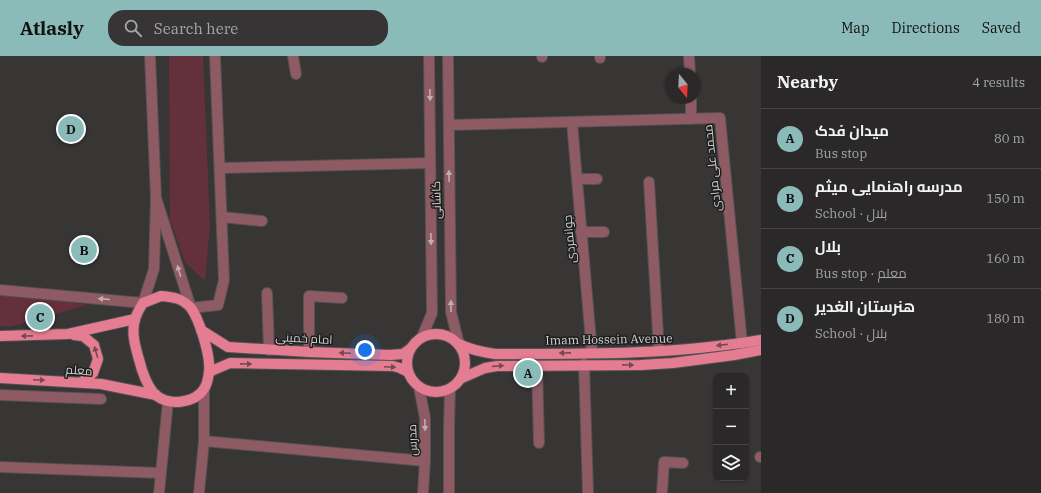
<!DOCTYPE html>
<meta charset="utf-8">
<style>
:root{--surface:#2a2828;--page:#363434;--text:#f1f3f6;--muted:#a5a6a8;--line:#464445;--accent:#8bbbb9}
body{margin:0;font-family:"IBM Plex Serif",Cairo,serif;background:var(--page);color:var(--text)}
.controls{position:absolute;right:12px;bottom:12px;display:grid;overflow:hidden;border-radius:8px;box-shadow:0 1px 3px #0004}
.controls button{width:36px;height:36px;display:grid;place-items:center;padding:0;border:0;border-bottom:1px solid var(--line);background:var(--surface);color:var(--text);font:20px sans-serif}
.compass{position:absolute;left:665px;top:12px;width:36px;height:36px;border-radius:50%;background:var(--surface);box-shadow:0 1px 3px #0004;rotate:162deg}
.you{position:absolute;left:365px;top:294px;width:14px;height:14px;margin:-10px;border:3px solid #fff;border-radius:50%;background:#1a73e8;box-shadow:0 0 0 6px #1a73e833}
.badge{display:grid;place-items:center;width:26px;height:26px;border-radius:50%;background:var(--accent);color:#111;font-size:13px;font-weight:700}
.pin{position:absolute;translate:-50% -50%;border:2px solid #fff;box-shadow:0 1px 4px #0006}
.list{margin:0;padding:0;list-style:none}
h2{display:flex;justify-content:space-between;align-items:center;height:52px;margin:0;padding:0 16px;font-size:17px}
h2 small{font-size:13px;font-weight:400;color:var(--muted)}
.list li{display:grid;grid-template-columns:26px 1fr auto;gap:12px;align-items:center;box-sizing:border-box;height:60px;padding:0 16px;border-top:1px solid var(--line)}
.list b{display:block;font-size:15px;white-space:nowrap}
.list p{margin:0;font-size:13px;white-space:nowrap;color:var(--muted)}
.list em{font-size:13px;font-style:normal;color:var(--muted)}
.icon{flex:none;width:22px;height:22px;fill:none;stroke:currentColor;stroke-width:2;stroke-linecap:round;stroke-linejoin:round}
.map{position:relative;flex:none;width:761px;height:437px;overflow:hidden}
header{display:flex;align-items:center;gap:24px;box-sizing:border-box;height:56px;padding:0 20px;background:var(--accent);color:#111}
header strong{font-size:19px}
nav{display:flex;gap:22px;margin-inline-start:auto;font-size:14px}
.search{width:280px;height:36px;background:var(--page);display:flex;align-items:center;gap:10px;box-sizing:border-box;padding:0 14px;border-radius:16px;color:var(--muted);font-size:15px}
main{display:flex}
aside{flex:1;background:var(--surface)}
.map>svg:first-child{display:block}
.green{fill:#64303b}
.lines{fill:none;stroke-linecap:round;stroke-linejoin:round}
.minor-casing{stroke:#545152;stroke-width:12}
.major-casing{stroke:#545152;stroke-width:12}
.minor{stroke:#8e5b64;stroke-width:10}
.major{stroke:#e47d91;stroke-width:10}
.oneway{fill:#c0afb2}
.oneway2{fill:#774851}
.labels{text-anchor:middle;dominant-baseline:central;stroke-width:3;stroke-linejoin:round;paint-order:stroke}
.street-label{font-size:12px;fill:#d5d3d4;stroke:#1e1d1d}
</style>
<header>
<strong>Atlasly</strong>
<div class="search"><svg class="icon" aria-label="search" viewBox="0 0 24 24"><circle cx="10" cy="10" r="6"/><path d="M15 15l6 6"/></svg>Search here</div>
<nav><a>Map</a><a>Directions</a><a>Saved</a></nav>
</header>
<main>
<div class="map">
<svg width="761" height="437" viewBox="0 0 761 437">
<rect width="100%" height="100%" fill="#383535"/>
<g class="green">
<polygon points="169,0 203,0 210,169 205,225 185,206 170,164"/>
<polygon points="0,234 87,249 10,271 0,270"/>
</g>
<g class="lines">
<defs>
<g id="minor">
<polyline points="150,0 156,142"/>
<polyline points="293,0 296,18"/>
<polyline points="448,0 451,256 459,288"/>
<polyline points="542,0 542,1"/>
<polyline points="600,0 600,2"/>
<polyline points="689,0 690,18"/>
<polyline points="691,42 691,63"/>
<polyline points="572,66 592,297"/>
<polyline points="449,69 720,62 742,287"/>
<polyline points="220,112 430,107"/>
<polyline points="577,123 597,123"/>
<polyline points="649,126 659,295"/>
<polyline points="222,161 262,165"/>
<polyline points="581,176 604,176"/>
<polyline points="0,234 143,247 154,213 156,142 191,252 218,249 224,224 215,0"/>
<polyline points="267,237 269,294"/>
<polyline points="422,281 432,257 429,0"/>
<polyline points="309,296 309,240 342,242"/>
<polyline points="584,308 588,437"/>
<polyline points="537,309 539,387"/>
<polyline points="419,331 425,362 425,405 423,437"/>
<polyline points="0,339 101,343"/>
<polyline points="204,385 425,405"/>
<polyline points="760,401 761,401"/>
<polyline points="0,411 160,417"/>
<polyline points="159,437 168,345"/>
<polyline points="199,437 204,385 204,333"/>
<polyline points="449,437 449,371 450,333"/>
<polyline points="662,437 664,406 683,407"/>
</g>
<g id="major">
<path d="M 161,240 C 173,241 182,242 191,252 C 199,263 208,293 209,307 C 210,314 208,327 204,333 C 195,347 170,350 157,340 C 149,334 145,323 142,314 C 138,299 130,279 135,264 C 136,258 140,252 143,247 Z"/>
<polyline points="201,274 228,291 309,296 390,299 403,298 410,293"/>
<circle cx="436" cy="307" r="29"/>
<polyline points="74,279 83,280 94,289 98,303 93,317 82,326"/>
<polyline points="0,280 68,278 135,263"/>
<path d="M 459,288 C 470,294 482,296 495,298 C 584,298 673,299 761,284"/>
<polyline points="209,316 230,307 393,310 400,312 408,316"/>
<polyline points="0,322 101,328 156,339"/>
<polyline points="462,322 485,312 497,310 641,309 673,307 734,299 761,294"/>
</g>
</defs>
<use href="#minor" class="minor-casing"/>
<use href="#major" class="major-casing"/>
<use href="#minor" class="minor"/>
<use href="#major" class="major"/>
</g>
<defs><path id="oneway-solid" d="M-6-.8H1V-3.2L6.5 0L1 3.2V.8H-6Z"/></defs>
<g class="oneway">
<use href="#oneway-solid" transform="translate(430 39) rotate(89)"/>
<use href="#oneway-solid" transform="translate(449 120) rotate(-91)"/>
<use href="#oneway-solid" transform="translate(431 183) rotate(89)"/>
<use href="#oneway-solid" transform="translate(179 215) rotate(-107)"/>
<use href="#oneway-solid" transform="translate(104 243) rotate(-175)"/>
<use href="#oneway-solid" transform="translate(451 250) rotate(-91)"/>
<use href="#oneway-solid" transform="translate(425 369) rotate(89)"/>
</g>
<g class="oneway2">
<use href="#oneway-solid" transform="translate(27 280) rotate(179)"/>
<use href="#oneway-solid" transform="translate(722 289) rotate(173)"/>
<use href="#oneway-solid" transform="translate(96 296) rotate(-106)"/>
<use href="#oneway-solid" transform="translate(345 297) rotate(-178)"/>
<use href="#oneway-solid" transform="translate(565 297) rotate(179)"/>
<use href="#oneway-solid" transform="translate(246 308) rotate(1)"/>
<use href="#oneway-solid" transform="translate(628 309) rotate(1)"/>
<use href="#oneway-solid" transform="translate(498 310) rotate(-4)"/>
<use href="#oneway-solid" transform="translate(390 311) rotate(3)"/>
<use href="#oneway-solid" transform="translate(39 324) rotate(3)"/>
</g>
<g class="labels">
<g class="street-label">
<text transform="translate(712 112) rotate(-96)">محمد علی مرادی</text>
<text transform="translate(436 144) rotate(-91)">کاشانی</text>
<text transform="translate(569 183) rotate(-95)">جوانمردی</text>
<text transform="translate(304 282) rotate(3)">امام خمینی</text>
<text transform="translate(609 283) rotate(-1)">Imam Hossein Avenue</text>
<text transform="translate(79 314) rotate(4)">معلم</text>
<text transform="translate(412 384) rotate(-91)">مدرس</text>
</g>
</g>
</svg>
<div class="controls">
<button>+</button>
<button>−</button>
<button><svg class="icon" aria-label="layers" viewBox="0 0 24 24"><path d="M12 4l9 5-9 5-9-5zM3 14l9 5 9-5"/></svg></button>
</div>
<svg class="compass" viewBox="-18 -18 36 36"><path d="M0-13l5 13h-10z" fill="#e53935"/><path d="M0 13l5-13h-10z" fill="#a5a6a8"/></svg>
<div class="you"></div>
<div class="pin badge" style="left:528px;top:317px">A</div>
<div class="pin badge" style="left:84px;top:194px">B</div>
<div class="pin badge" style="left:40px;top:261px">C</div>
<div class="pin badge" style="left:71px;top:73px">D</div>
</div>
<aside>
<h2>Nearby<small>4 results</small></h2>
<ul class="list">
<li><span class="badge">A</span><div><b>میدان فدک</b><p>Bus stop</p></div><em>80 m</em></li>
<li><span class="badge">B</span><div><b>مدرسه راهنمایی میثم</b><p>School · بلال</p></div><em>150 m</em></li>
<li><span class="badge">C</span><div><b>بلال</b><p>Bus stop · معلم</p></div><em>160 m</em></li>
<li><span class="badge">D</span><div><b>هنرستان الغدیر</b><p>School · بلال</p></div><em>180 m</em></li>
</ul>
</aside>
</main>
